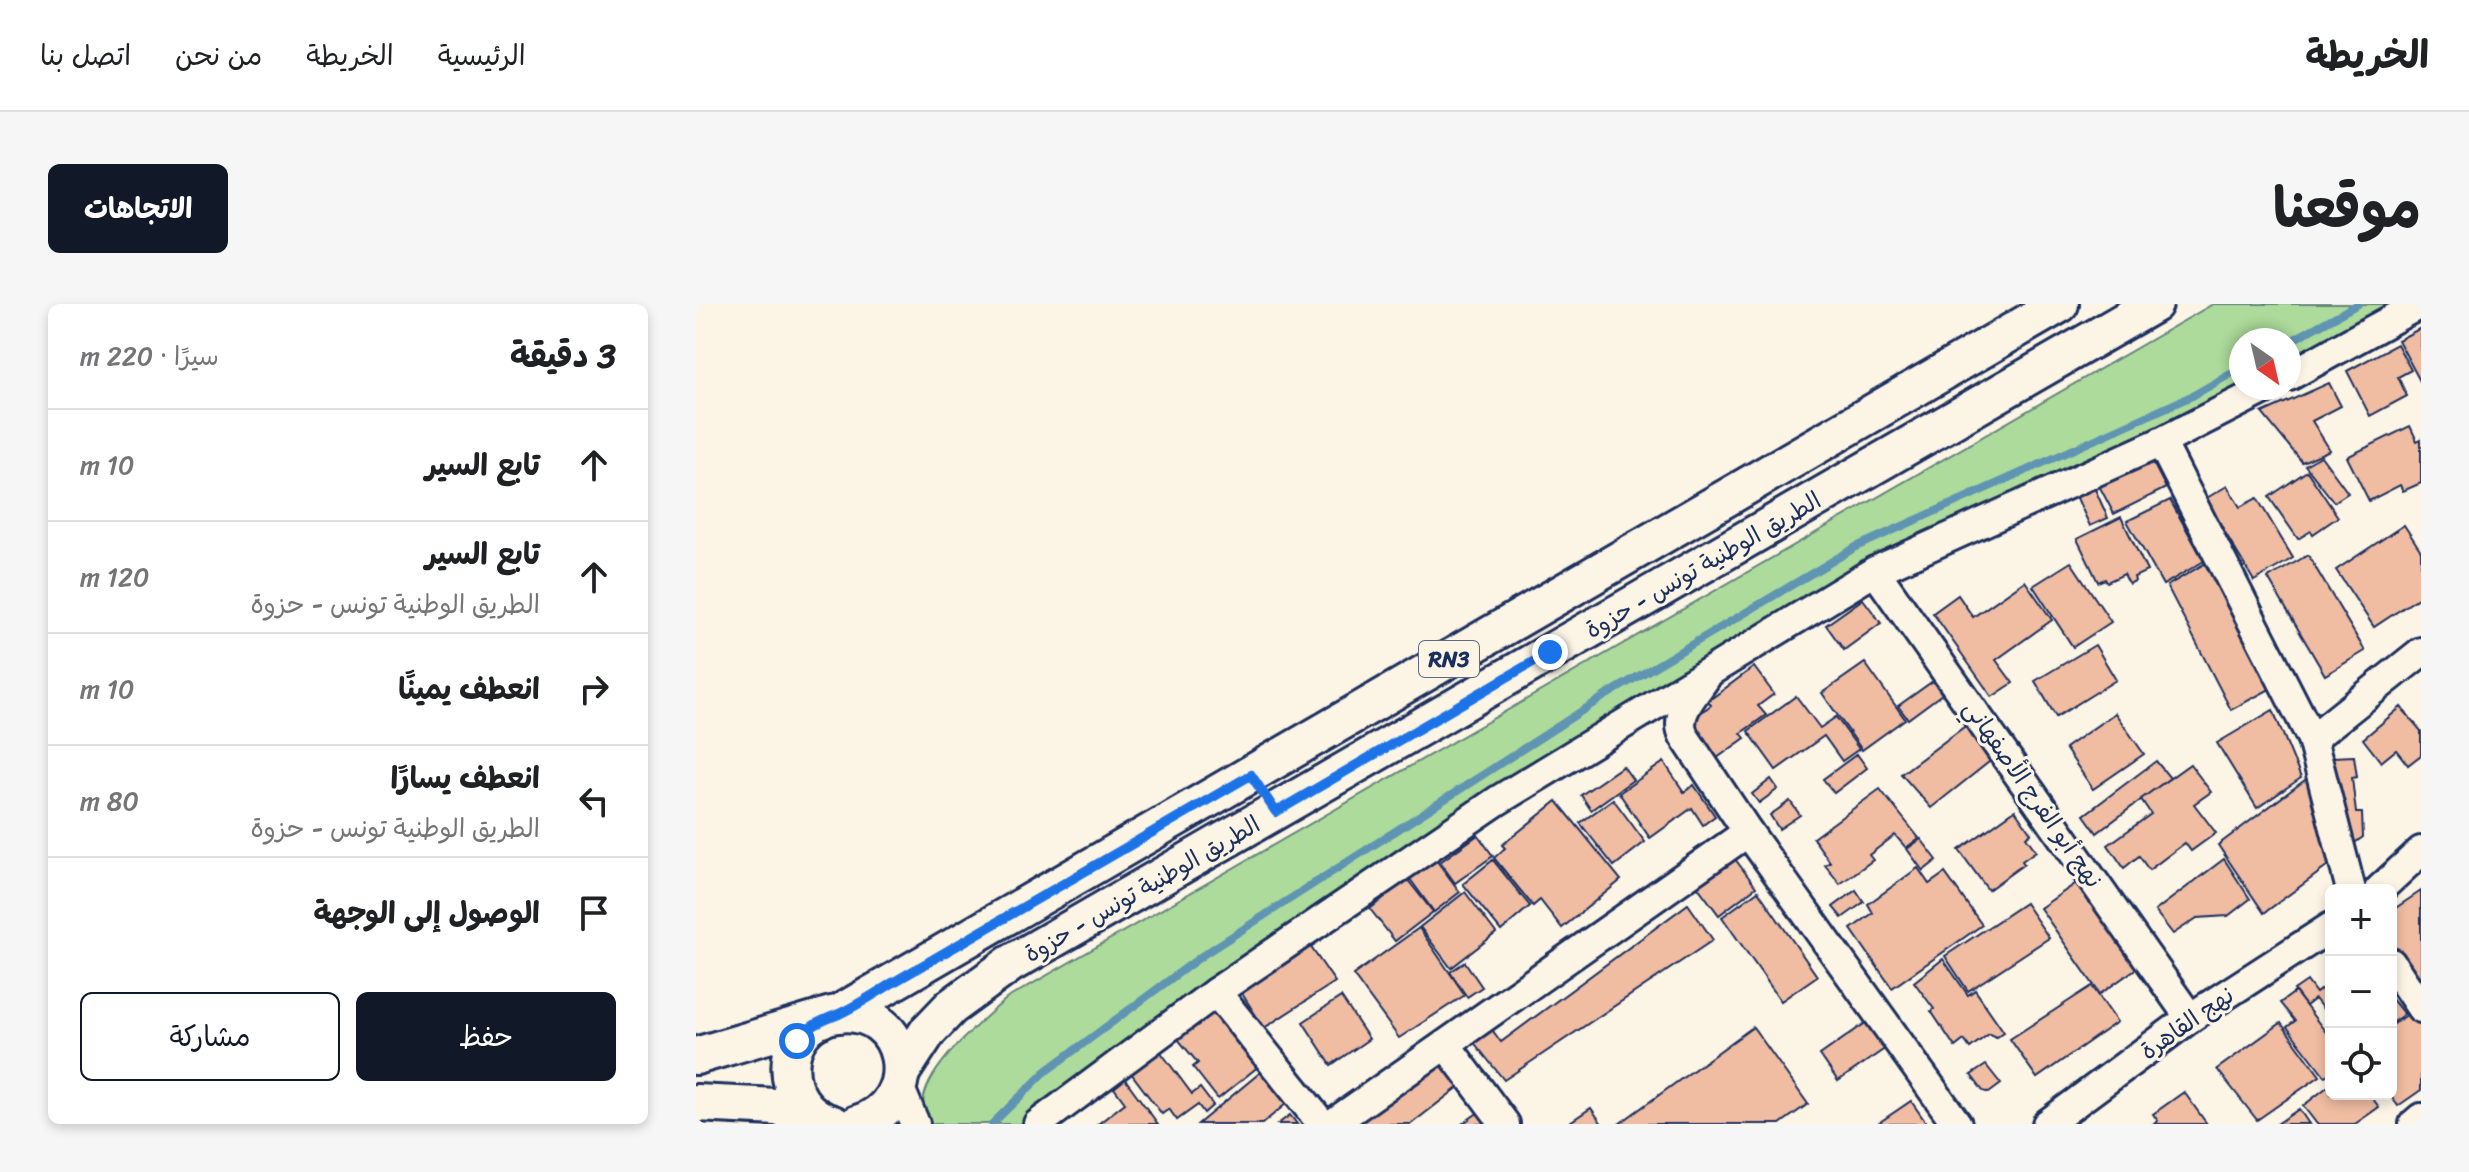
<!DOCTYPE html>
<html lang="ar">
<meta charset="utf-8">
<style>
:root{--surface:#fff;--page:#f6f6f6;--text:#202124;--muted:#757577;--line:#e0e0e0;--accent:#111827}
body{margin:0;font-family:Sriracha,"Playpen Sans Arabic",sans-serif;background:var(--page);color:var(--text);direction:rtl}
.controls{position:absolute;right:24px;bottom:24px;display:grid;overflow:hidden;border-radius:12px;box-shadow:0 4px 12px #0003}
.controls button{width:72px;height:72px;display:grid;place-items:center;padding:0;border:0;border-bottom:2px solid var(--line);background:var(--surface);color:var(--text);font:40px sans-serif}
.compass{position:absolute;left:1533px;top:24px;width:72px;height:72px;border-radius:50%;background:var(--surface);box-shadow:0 4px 12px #0003;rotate:146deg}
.stop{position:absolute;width:24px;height:24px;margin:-18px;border:6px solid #1a73e8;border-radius:50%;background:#fff}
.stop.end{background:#1a73e8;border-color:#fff;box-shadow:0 2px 8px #0008}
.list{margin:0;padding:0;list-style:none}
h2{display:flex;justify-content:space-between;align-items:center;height:104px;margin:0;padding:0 32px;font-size:34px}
h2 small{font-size:26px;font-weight:400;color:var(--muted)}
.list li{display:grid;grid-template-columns:52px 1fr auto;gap:24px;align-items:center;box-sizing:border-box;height:112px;padding:0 32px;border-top:2px solid var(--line)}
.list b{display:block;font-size:30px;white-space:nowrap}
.list p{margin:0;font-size:26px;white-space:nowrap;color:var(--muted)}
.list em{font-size:26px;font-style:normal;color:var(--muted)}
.actions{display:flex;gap:16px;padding:24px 32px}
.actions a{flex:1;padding:18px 0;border:2px solid var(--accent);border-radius:12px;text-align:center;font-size:28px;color:var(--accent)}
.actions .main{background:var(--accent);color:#fff}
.icon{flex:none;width:44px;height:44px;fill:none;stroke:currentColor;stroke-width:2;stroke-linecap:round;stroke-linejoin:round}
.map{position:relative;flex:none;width:1725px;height:820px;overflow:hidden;direction:ltr;border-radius:12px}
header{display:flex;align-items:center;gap:48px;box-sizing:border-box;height:112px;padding:0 40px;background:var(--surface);border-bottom:2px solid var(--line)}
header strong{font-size:38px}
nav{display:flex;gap:44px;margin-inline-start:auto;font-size:28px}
.intro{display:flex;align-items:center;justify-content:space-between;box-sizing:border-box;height:192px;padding:0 48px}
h1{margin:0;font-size:56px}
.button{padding:20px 36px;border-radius:12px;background:var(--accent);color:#fff;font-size:28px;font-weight:700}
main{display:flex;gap:48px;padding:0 48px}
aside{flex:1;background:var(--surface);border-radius:12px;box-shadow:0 4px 12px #0003}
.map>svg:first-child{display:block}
.green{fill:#addb9b;stroke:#64857c;stroke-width:2}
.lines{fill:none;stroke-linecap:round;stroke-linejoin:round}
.stream{stroke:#5f95b3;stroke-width:8}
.building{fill:#f0bca2;stroke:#1b2f5e;stroke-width:2}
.minor-casing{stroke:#1b2f5e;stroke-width:34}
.major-casing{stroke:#1b2f5e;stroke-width:42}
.minor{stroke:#fcf5e5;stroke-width:28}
.major{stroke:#fcf5e5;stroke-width:36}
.route{stroke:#1a73e8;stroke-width:10}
.labels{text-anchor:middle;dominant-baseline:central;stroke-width:6;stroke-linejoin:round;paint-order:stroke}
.shield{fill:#fcf5e5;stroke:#5e6a86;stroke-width:2}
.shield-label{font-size:22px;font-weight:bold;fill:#1b2f5e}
.street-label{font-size:24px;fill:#1b2f5e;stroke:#fcf5e5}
</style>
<header>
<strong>الخريطة</strong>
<nav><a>الرئيسية</a><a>الخريطة</a><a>من نحن</a><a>اتصل بنا</a></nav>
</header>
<div class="intro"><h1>موقعنا</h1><a class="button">الاتجاهات</a></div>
<main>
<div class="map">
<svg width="1725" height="820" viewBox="0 0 1725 820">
<rect width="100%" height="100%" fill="#fcf5e5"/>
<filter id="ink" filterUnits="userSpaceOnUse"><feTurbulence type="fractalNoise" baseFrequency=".0125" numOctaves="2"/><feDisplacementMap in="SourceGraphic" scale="16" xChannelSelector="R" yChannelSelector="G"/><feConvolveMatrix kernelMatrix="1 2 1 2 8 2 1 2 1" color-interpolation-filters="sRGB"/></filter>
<g filter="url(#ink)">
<path class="green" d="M 1517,0 L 1700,0 L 1593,58 L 1593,36 L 1545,36 L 1546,84 L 1179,258 L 970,375 L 741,526 L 333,820 L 232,820 C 206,781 284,719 310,695 Z"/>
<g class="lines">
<g class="stream">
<polyline points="1593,38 1662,0"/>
<polyline points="296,820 349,768 507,651 909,392 1160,243 1498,91 1545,64"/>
</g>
</g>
<g class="building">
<polygon points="1725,24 1725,79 1702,36"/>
<polygon points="1701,40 1715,66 1702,73 1711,92 1674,112 1651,67"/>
<polygon points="1633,79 1645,102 1616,117 1634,146 1606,158 1566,109"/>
<polygon points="1714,122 1721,137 1725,135 1725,179 1707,187 1704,181 1673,197 1651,153"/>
<polygon points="1452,149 1470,184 1418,210 1400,176"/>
<polygon points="1625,152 1652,189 1638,198 1609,161"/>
<polygon points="1611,167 1642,213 1617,230 1615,227 1602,235 1573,193"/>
<polygon points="1531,182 1544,203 1561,194 1597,254 1558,277 1509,195"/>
<polygon points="1398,183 1412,214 1394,222 1380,192"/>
<polygon points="1474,196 1508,257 1467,281 1431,217"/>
<polygon points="1425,213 1451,267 1438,273 1439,277 1433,280 1428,270 1411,278 1409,275 1402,278 1381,235"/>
<polygon points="1708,221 1725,247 1725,292 1678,323 1640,266"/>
<polygon points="1612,251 1669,347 1629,371 1572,274"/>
<polygon points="1520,253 1585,379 1535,406 1471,282"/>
<polygon points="1375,258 1415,318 1377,343 1337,282"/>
<polygon points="1329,277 1356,316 1300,356 1317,379 1296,393 1237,309 1262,291 1277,313"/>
<polygon points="1167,295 1185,319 1148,346 1130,321"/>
<polygon points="1399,341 1420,376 1360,413 1339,377"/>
<polygon points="1169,359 1209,415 1166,446 1126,389"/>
<polygon points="1058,363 1078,390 1062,402 1070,411 1045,429 1049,434 1021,454 994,417 1015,401 1012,397"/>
<polygon points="1237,377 1246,390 1212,415 1202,402"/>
<polygon points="1100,392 1124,424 1140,413 1163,445 1146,457 1128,432 1080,466 1052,427"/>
<polygon points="1705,403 1725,427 1725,451 1712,461 1700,446 1685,458 1667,435"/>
<polygon points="1577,406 1605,474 1561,504 1521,439"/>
<polygon points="1419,409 1448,450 1397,485 1369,444"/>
<polygon points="1272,420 1298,454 1235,504 1205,470"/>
<polygon points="1161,450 1171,464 1138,489 1127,475"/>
<polygon points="1658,452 1661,473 1656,474 1660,509 1666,509 1667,533 1646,548 1636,453"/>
<polygon points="1460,457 1474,474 1401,529 1388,511"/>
<polygon points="968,458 988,488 998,481 1019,512 1007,521 996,504 954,534 923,489"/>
<polygon points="1494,460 1515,488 1498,500 1520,529 1495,547 1489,539 1453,566 1443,552 1428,564 1412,541 1455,510 1445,495"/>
<polygon points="927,462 937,476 895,506 885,491"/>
<polygon points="1621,467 1628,503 1632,562 1568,609 1522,541"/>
<polygon points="1075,475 1082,485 1063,499 1056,490"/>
<polygon points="1184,485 1223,534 1210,544 1199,531 1173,551 1177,556 1144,580 1129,561 1134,558 1117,534"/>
<polygon points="917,495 949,538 918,562 884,519"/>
<polygon points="861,497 925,576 866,624 844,596 837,602 798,554 809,544 806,541"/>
<polygon points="1094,497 1104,511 1083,525 1074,511"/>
<polygon points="1319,506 1335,529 1330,533 1340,547 1326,557 1328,560 1292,586 1263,546"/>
<polygon points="782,531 797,552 759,579 744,558"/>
<polygon points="1225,535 1241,556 1227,567 1211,545"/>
<polygon points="1033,547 1060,583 1023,611 996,575"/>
<polygon points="1528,555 1554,595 1532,612 1501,614 1477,630 1459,607"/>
<polygon points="740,556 764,588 738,608 714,575"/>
<polygon points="797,556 834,602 805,627 767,580"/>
<polygon points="1222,564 1233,580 1249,569 1286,621 1196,684 1155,625 1177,609 1172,600"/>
<polygon points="711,575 737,608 699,637 674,605"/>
<polygon points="1385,576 1445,661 1404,690 1344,604"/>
<polygon points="1160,586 1168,598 1146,614 1137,603"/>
<polygon points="1062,587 1121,672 1085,697 1026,613"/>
<polygon points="1725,587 1725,682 1695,639 1695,607"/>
<polygon points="769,588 800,629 755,664 724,623"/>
<polygon points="1329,599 1353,634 1272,687 1249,652"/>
<polygon points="992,600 1017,636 808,776 776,736 794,723 805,738"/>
<polygon points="723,624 769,691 703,734 657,671"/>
<polygon points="614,642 639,678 568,724 543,685"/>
<polygon points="1247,655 1272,691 1279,686 1308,728 1300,733 1293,730 1274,744 1268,736 1259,743 1235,707 1238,705 1218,678"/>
<polygon points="769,658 786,683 771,693 754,668"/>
<polygon points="1611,677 1620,689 1635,677 1635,715 1619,695 1610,702 1598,686"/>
<polygon points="1396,682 1421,718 1341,774 1314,735"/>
<polygon points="1599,688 1635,735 1635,768 1629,772 1591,723 1599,717 1584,699"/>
<polygon points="645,693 673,735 635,761 607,718"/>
<polygon points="1695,694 1708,710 1695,720"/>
<polygon points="516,699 564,761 522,795 497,763 502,759 476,728"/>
<polygon points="1715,708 1725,721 1725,786 1702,802 1693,790 1695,722"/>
<polygon points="1171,718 1190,744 1142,777 1124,751"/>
<polygon points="1585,719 1624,772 1561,816 1521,765"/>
<polygon points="1057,723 1112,800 1084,820 923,820"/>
<polygon points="461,743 496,790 504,784 517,801 508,809 502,801 481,816 473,805 466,810 432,765"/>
<polygon points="740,751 764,782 715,820 652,820"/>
<polygon points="1290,761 1305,780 1293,789 1287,787 1275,771"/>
<polygon points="566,767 581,786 597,794 566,820 502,820"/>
<polygon points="429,775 462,820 402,820 429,799 418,784"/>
<polygon points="1635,780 1635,790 1673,790 1683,803 1659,820 1621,820 1607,802"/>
<polygon points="1488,788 1511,820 1458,820 1462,817 1457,810"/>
<polygon points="1215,797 1231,820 1181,820"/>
<polygon points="895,804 906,820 871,820"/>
<polygon points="1603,805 1613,820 1581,820"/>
<polygon points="783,808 790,820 766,820"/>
<polygon points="594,811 601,820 582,820"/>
</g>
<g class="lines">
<defs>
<g id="minor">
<polyline points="1593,72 1724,0"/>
<polyline points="1465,138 1616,435 1655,586"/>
<polyline points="1179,267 1494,714"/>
<path d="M 1010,373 C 999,390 977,411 988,432 L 1052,528 L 1261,820"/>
<polyline points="1616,435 1725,348"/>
<polyline points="1683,586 1725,547"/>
<polyline points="1695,659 1725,704"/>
<polyline points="520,688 626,820"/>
<polyline points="750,741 809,820"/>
<polyline points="203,782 219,820"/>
<polyline points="342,820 520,688 801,497 1179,267 1465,138 1571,84"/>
<polyline points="636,820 1052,528"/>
<polyline points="1351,820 1494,714 1635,623"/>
<polyline points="1718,820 1725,814"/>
</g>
<g id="major">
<polyline points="142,710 1364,0"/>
<polyline points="0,752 125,715"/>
<polyline points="206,767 232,727 255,703 314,660 1458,0"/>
<polyline points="0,799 80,803 118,812"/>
<path d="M 137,820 C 79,804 80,719 141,710 C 211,700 231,799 161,820"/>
</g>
</defs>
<use href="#minor" class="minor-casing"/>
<use href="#major" class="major-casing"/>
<use href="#minor" class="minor"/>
<use href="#major" class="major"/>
</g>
</g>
<g class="lines" filter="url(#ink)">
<path class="route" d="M 101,737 C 114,721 125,717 143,710 C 162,701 180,689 198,678 L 555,471 L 580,508 L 854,348"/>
</g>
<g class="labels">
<rect class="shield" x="723" y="337" width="60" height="36" rx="6"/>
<g class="shield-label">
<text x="753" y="355">RN3</text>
</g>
<g class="street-label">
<text transform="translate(1007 261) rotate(-30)">الطريق الوطنية تونس - حزوة</text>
<text transform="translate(1337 490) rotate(55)">نهج أبو الفرج الأصفهاني</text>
<text transform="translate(446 585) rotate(-30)">الطريق الوطنية تونس - حزوة</text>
<text transform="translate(1491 719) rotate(-35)">نهج القاهرة</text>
</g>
</g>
</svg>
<div class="controls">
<button>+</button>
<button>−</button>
<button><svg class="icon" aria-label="locate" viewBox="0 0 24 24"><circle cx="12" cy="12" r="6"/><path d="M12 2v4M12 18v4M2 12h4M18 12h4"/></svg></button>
</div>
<svg class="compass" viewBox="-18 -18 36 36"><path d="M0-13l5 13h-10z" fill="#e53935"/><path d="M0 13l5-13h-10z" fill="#757577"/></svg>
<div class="stop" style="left:101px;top:737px"></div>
<div class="stop end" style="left:854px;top:348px"></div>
</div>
<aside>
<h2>3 دقيقة<small>سيرًا · 220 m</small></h2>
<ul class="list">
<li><svg class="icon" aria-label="ahead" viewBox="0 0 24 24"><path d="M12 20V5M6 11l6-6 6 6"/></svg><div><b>تابع السير</b></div><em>10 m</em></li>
<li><svg class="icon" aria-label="ahead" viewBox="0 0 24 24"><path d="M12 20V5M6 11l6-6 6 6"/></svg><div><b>تابع السير</b><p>الطريق الوطنية تونس - حزوة</p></div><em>120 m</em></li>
<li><svg class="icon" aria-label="right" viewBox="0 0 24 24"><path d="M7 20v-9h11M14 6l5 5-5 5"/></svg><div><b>انعطف يمينًا</b></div><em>10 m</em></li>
<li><svg class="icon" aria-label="left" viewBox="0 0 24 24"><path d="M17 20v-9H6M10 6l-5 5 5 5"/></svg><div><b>انعطف يسارًا</b><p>الطريق الوطنية تونس - حزوة</p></div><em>80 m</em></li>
<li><svg class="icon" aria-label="arrive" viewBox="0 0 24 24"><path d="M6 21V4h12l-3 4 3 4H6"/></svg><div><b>الوصول إلى الوجهة</b></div></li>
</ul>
<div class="actions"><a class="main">حفظ</a><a>مشاركة</a></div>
</aside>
</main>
